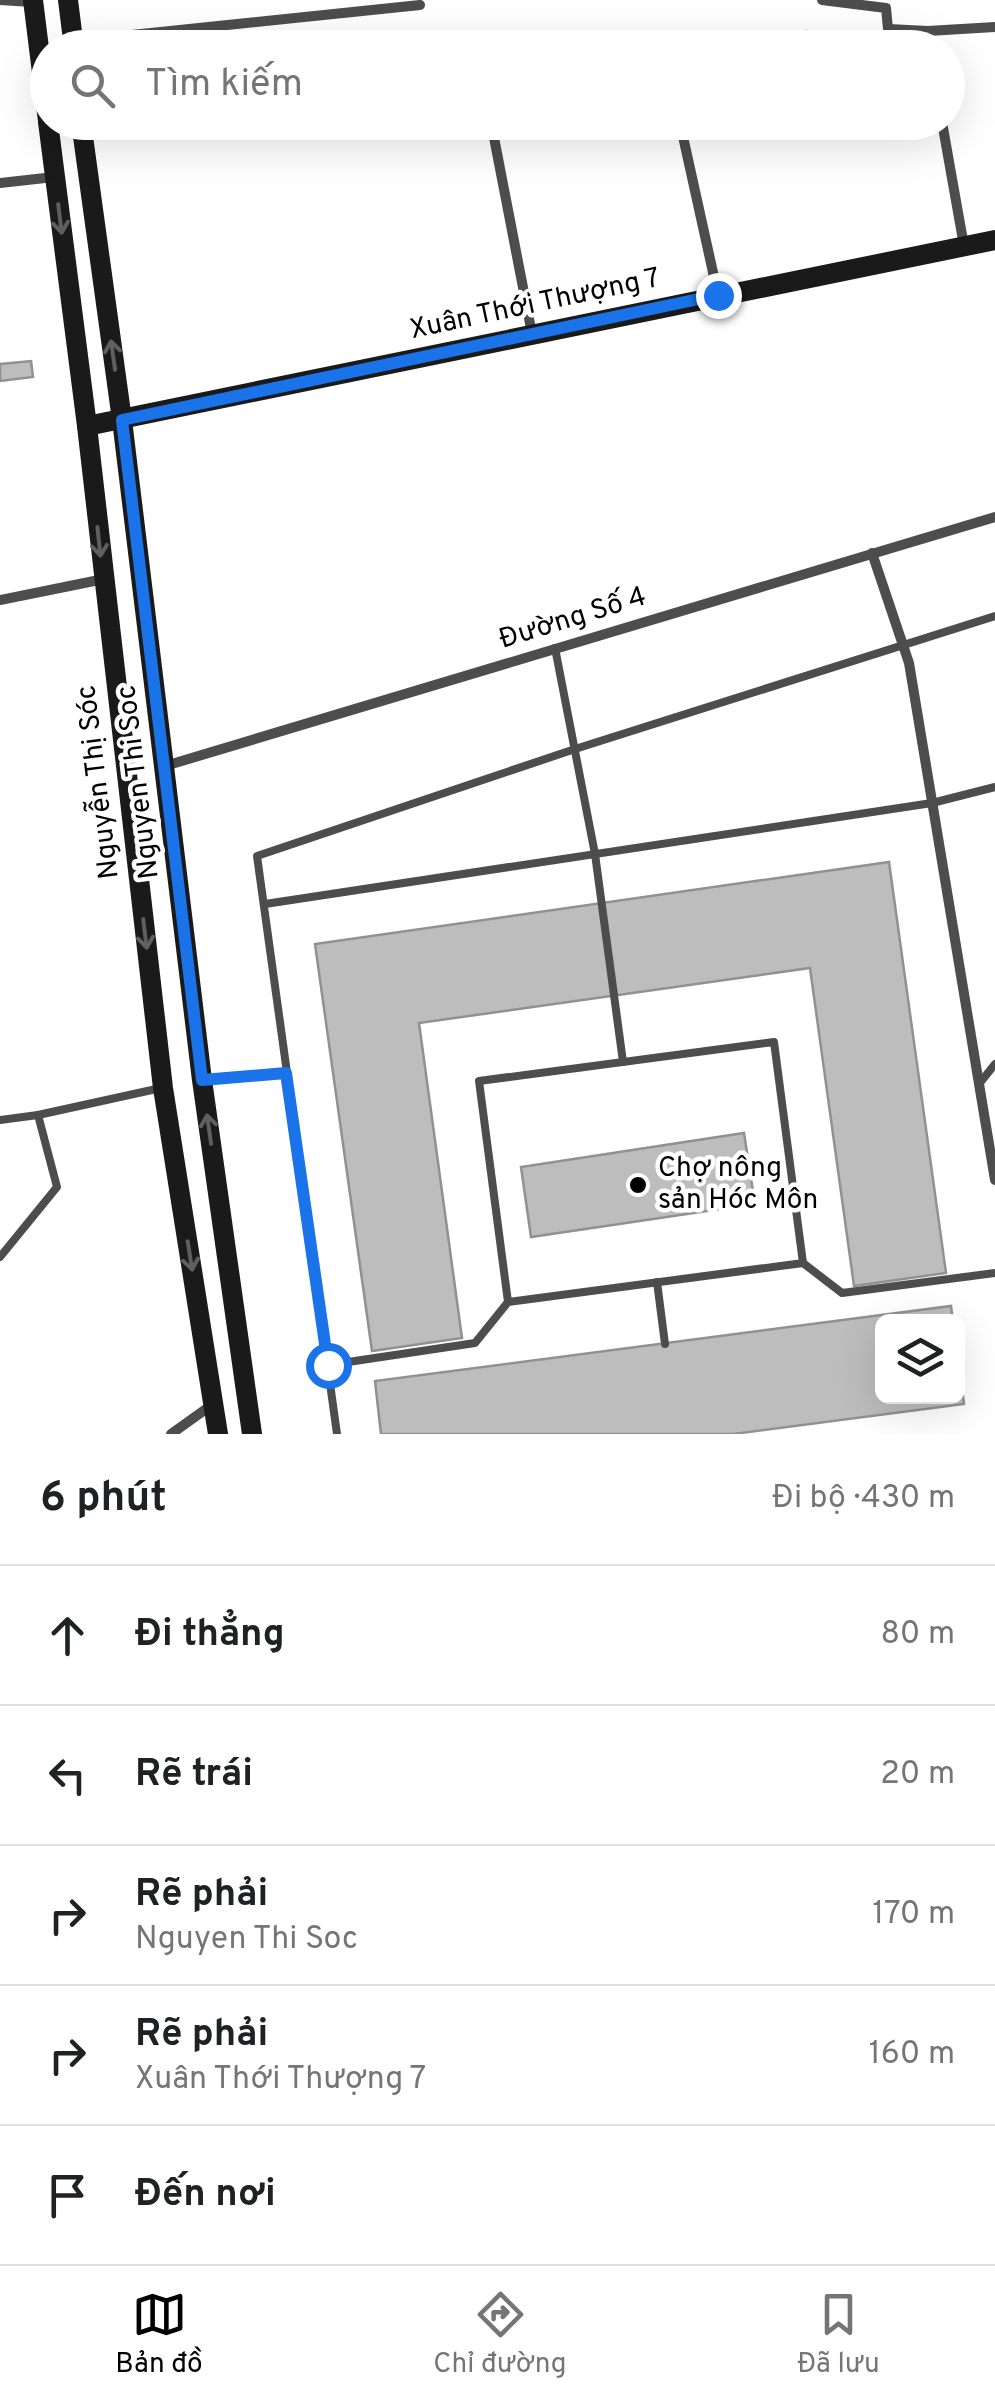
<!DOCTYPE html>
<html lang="vi">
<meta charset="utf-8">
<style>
:root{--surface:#fff;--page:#f6f6f6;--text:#202124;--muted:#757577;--line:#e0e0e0;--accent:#000}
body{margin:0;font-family:Overpass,sans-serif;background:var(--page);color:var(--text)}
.controls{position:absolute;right:30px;bottom:30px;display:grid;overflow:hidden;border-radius:15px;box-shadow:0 10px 40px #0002}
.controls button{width:90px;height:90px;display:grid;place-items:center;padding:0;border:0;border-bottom:2px solid var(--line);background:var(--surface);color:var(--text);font:50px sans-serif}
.stop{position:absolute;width:30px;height:30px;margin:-22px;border:8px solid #1a73e8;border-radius:50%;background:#fff}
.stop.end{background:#1a73e8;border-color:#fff;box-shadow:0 2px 10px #0008}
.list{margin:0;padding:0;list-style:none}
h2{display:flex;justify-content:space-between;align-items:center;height:130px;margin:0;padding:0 40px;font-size:42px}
h2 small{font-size:32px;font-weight:400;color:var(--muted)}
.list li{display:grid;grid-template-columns:65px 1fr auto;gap:30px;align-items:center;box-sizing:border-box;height:140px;padding:0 40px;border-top:2px solid var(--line)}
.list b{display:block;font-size:38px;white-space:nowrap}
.list p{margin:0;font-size:32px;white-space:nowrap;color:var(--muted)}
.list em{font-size:32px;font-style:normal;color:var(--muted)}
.icon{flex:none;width:55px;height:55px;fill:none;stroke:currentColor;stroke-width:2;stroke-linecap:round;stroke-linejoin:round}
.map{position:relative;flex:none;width:995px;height:1434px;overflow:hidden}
.search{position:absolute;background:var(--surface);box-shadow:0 10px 40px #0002;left:30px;right:30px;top:30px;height:110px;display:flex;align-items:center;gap:25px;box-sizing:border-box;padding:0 35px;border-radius:55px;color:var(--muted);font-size:38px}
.sheet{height:830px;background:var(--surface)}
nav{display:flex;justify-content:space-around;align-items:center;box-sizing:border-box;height:140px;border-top:2px solid var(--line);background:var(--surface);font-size:28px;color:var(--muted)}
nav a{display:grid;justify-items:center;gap:5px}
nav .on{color:var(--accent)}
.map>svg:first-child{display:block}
.building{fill:#bdbdbd;stroke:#919191;stroke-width:2.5}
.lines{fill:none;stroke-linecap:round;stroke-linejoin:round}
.lane{stroke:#4d4d4d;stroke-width:8}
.street{stroke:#4d4d4d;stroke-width:10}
.secondary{stroke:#1a1a1a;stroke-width:20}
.oneway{stroke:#5f5f5f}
.route{stroke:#1a73e8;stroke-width:12}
.poi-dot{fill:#000;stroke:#fff;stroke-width:4}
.labels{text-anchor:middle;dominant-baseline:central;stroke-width:9;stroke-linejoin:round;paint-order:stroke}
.street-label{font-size:28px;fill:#000;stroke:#fff}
.poi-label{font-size:28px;fill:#000;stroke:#fff;text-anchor:start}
</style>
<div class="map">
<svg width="995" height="1434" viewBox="0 0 995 1434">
<rect width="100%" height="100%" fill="#fff"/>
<g class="building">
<polygon points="806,31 809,48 707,48"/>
<polygon points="31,361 33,377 0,381 0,364"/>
<polygon points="889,862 946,1273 854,1286 810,968 419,1023 462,1338 372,1351 315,944"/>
<polygon points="744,1133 755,1204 531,1237 521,1167"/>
<polygon points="951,1306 953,1322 882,1322 882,1396 958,1396 958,1354 964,1404 733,1434 381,1434 375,1381"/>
</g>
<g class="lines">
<g class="lane">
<polyline points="87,132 146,122"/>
<polyline points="555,648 595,854 623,1062"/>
<polyline points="265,904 932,803 995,787"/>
<polyline points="206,1080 286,1073"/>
<polyline points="979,1084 995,1064"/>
<polyline points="0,1120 38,1115"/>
<polyline points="0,1257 57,1187 38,1115 161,1088"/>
<polyline points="803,1263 842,1293 995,1273"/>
<polyline points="657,1282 665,1344"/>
<polyline points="328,1365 475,1343 508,1302 803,1263 774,1042 479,1081 508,1302"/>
<polyline points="337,1434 257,856 575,749 995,616"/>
</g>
<g class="street">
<polyline points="0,0 32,2"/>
<polyline points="822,0 886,8 888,29 928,31 995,27"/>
<polyline points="74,41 420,5"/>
<polyline points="491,122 532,334"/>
<polyline points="942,122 964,246"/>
<polyline points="682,132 718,295"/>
<polyline points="0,183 54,177"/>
<polyline points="872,553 909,663 995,1180"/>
<polyline points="0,600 104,579"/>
<polyline points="165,766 995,517"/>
<polyline points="171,1434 213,1404"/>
</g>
<g class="secondary">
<polyline points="33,0 48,121"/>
<polyline points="68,0 74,48"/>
<polyline points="48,122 87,426 163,1088 218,1434"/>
<polyline points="81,122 122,420 202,1080 252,1434"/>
<polyline points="87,426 995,240"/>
</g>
</g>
<defs><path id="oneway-shaft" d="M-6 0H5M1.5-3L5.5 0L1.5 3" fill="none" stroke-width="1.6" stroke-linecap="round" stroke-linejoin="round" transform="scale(2.5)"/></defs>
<g class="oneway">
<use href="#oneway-shaft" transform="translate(60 219) rotate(83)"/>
<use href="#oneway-shaft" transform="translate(113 355) rotate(-98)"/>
<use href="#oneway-shaft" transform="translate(99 542) rotate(84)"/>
<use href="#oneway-shaft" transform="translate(145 934) rotate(83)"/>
<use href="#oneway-shaft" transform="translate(209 1129) rotate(-98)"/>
<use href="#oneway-shaft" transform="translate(190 1256) rotate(81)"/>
</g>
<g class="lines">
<polyline class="route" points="328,1365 286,1073 202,1080 122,420 718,295"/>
</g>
<circle class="poi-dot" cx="638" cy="1185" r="10"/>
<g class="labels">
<g class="street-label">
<text transform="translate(535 305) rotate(-12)">Xuân Thới Thượng 7</text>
<text transform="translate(573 619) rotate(-17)">Đường Số 4</text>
<text transform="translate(99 782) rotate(-97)">Nguyễn Thị Sóc</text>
<text transform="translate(139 782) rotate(-97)">Nguyen Thi Soc</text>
</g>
<g class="poi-label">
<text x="658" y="1169">Chợ nông<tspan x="658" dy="32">sản Hóc Môn</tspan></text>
</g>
</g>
</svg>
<div class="controls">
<button><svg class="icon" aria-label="layers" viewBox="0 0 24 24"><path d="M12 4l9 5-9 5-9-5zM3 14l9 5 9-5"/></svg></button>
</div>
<div class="stop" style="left:328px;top:1365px"></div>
<div class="stop end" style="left:718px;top:295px"></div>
<div class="search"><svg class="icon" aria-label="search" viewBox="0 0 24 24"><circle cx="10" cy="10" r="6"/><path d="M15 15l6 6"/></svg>Tìm kiếm</div>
</div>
<section class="sheet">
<h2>6 phút<small>Đi bộ · 430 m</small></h2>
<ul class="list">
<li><svg class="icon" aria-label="ahead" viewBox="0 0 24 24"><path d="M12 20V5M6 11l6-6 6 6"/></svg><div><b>Đi thẳng</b></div><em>80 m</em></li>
<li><svg class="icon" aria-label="left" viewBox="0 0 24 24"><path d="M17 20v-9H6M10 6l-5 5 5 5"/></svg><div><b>Rẽ trái</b></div><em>20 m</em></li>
<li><svg class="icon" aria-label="right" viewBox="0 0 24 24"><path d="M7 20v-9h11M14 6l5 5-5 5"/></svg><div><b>Rẽ phải</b><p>Nguyen Thi Soc</p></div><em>170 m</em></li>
<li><svg class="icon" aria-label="right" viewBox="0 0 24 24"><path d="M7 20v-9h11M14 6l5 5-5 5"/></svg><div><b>Rẽ phải</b><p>Xuân Thới Thượng 7</p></div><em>160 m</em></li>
<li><svg class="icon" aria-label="arrive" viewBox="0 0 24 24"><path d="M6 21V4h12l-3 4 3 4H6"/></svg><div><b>Đến nơi</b></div></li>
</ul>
</section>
<nav>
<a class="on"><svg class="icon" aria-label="map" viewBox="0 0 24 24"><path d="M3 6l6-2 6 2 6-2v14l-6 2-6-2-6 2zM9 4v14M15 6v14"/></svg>Bản đồ</a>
<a><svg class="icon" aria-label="directions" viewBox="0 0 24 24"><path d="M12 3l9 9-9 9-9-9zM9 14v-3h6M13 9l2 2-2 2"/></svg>Chỉ đường</a>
<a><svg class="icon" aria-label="saved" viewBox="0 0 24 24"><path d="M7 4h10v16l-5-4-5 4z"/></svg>Đã lưu</a>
</nav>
